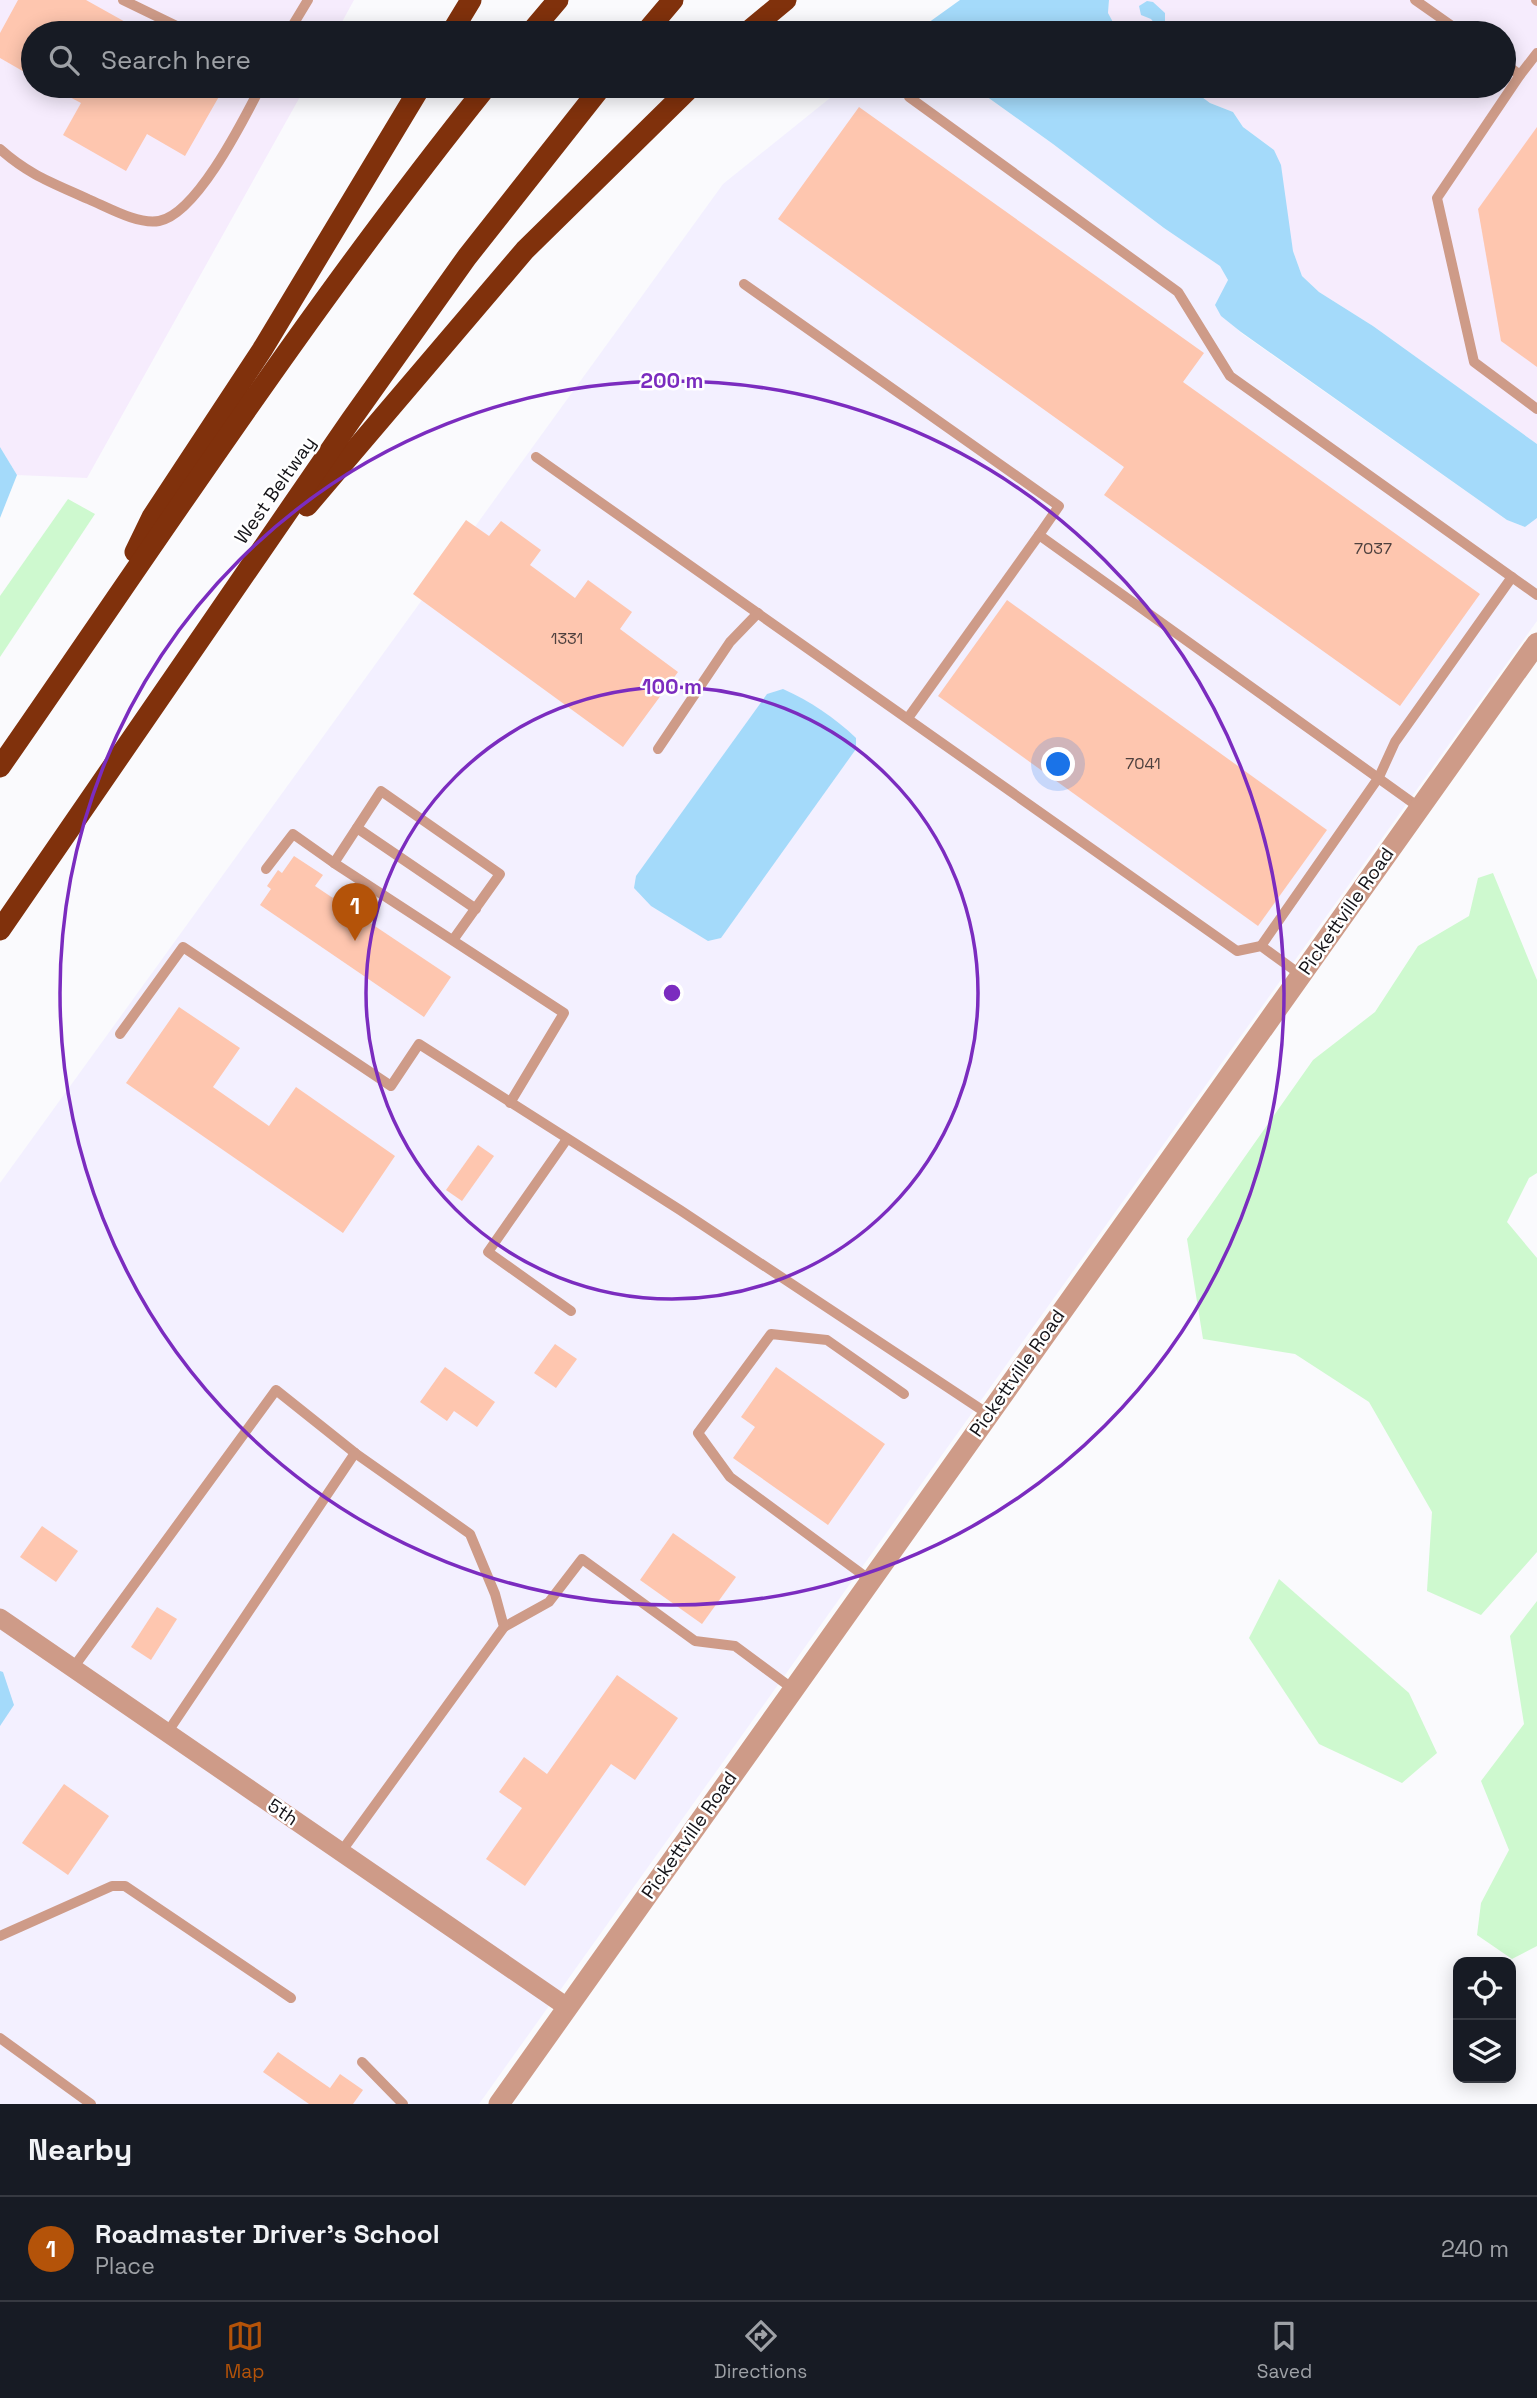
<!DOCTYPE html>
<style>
:root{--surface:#171b24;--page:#20242c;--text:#f1f3f6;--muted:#9ea1a6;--line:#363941;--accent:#b45309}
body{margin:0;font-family:"Space Grotesk",sans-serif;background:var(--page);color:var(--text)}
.controls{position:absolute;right:21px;bottom:21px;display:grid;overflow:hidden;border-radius:14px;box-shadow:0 4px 18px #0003}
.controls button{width:63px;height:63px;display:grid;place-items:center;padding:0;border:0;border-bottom:2px solid var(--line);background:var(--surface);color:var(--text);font:35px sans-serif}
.you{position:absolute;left:1059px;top:765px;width:24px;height:24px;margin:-18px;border:5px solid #fff;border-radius:50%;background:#1a73e8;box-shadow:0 0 0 10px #1a73e833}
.badge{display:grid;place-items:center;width:46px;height:46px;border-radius:50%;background:var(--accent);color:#fff;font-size:23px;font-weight:700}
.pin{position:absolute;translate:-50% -58px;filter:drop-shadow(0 2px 4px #0008)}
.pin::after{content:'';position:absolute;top:37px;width:24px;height:21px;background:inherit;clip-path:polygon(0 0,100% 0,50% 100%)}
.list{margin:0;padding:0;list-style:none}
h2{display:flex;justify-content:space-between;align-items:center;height:91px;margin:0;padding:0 28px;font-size:30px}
h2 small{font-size:23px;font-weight:400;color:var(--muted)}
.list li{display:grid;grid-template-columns:46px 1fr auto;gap:21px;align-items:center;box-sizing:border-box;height:105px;padding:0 28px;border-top:2px solid var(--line)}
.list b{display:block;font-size:26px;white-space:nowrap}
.list p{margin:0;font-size:23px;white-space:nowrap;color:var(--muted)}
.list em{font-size:23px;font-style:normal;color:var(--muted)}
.icon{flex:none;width:38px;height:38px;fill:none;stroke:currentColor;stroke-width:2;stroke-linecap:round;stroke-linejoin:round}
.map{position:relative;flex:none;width:1537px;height:2104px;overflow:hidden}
.search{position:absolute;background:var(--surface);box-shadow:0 4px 18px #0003;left:21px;right:21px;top:21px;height:77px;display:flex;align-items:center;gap:18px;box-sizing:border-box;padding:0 24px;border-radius:38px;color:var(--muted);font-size:26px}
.sheet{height:196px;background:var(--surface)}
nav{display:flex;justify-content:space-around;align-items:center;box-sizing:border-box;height:98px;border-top:2px solid var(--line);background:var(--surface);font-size:19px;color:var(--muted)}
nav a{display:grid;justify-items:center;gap:4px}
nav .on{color:var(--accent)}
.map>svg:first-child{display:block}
.commercial{fill:#f6ecfd}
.built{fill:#f3f0ff}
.green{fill:#cef9cf}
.water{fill:#a4dafa}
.building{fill:#fec6af}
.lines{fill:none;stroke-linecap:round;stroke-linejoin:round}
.service{stroke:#ce9b88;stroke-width:10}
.minor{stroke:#ce9b88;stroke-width:19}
.tertiary{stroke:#ce9b88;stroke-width:21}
.motorway{stroke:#80310c;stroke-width:21}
.ring{fill:none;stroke:#7b2cbf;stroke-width:3.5}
.labels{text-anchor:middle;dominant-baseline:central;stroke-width:5;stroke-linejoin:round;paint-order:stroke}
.number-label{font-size:16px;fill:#4e403e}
.street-label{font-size:19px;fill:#141318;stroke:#fff}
.centre{fill:#7b2cbf;stroke:#fff;stroke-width:3.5}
.ring-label{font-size:21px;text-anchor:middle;font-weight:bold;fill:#7b2cbf;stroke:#fff;stroke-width:5;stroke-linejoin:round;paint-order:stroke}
</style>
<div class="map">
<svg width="1537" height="2104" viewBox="0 0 1537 2104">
<rect width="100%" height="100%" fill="#fafafd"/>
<g class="commercial">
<polygon points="0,0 354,0 336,33 33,33 33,86 306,86 87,478 17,475 0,447"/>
<polygon points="1109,0 1537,0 1537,444 1373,326 1319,292 1302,276 1293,251 1274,150 1243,127 1233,112 1210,103 1187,86 1504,86 1504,33 1119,33 1108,13"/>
</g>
<polygon class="built" points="845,86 972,86 1053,144 1164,228 1221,266 1228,280 1216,305 1241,333 1507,520 1525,527 1537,518 1537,621 479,2104 0,2104 0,1183 723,184"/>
<g class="green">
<polygon points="68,499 95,514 0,657 0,596"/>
<polygon points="1493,873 1537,980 1537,1173 1529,1178 1507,1222 1537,1258 1537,1552 1481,1615 1427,1591 1432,1512 1369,1402 1295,1354 1203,1339 1187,1239 1313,1060 1375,1012 1418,946 1469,916 1478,878"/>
<polygon points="1279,1579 1409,1693 1437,1753 1402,1783 1319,1744 1249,1638"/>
<polygon points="1537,1601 1537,1946 1512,1959 1477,1935 1481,1903 1509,1850 1481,1781 1524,1724 1510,1636"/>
</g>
<g class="water">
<polygon points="960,0 1109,0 1108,13 1119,33 914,33"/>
<polygon points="1147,1 1153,2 1165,13 1165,23 1155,24 1151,19 1141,15 1139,6"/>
<polygon points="972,86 1187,86 1210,103 1233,112 1243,127 1274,150 1281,165 1293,251 1302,276 1319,292 1373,326 1537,444 1537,518 1525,527 1507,520 1241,332 1221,316 1215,305 1228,280 1220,266 1164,228 1053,144"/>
<polygon points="0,447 17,475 0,518"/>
<path d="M 783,689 C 810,701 834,717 856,738 L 856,749 L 721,938 L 708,941 L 651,906 L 634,888 L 636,876 L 767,694 Z"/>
<polygon points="0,1671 3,1672 14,1705 0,1726"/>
</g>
<g class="building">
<polygon points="18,0 86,0 145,33 33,33 33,77 0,58 0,33"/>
<polygon points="49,86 225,86 185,156 147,134 126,171 63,135 81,103"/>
<polygon points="859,107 1204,353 1183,382 1480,594 1400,706 1104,495 1124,467 778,219"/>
<polygon points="1537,127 1537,367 1501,341 1478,209"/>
<polygon points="466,520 489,536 501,521 541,550 530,565 575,598 588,580 632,612 620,629 678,672 623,747 413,594"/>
<polygon points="1007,600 1327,830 1258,926 938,696"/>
<polygon points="294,856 323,875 315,886 451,977 424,1017 260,905 271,889 267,886 278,870 282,873"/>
<polygon points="179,1007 240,1048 213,1087 269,1126 296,1087 395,1156 343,1233 126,1083"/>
<polygon points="478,1145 494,1156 462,1201 446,1190"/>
<polygon points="555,1344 577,1359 556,1388 534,1373"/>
<polygon points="445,1367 495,1402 477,1427 454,1411 447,1421 420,1402"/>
<polygon points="776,1367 885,1444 828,1525 733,1458 755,1427 741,1417"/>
<polygon points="42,1526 78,1551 56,1582 20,1557"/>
<polygon points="673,1533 736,1577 702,1624 640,1580"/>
<polygon points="157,1607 177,1619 151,1660 131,1647"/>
<polygon points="617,1675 678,1718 635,1780 611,1764 525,1886 486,1859 522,1808 499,1792 524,1757 547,1774"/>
<polygon points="64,1784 109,1816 68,1875 22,1843"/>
<polygon points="278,2052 330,2088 340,2074 363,2090 353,2104 309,2104 263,2072"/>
</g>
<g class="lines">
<g class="service">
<polyline points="123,0 191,33"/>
<polyline points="1415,0 1462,33"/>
<polyline points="1536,0 1537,1"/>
<polyline points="288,33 308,0"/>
<polyline points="1504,63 1520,75 1437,198 1474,362 1537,409"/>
<polyline points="1520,75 1537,53"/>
<polyline points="909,97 1178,292 1230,376 1537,595"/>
<path d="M 0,149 C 29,175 53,183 88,199 C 107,207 138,225 159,221 C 197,214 244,119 261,86"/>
<polyline points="744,284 1059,506 1039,535 1420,808"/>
<polyline points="536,457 1237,951 1261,946 1301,975"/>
<polyline points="908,718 1039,535"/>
<polyline points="658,749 730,642 758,613"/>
<polyline points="357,828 476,909"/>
<polyline points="266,869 293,834 334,863"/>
<polyline points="453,940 500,874 381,791 334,863 564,1013 510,1103"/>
<polyline points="1261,946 1379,777 1395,742 1512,577"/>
<polyline points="120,1034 183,947 391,1086 419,1044 680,1210 988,1414"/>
<polyline points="567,1139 488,1252 571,1311"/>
<polyline points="870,1580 730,1477 698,1433 771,1334 827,1340 904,1394"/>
<polyline points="504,1627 549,1602 582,1559 695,1641 735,1646 793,1689"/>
<polyline points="73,1668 276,1390 355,1453 470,1534 495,1594 504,1627 341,1852"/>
<polyline points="167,1733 355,1453"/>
<polyline points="0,1936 112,1886 125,1886 291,1998"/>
<polyline points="0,2038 91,2104"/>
<polyline points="362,2062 403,2104"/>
</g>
<polyline class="minor" points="0,1618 567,2007"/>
<polyline class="tertiary" points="499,2104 1537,643"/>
<g class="motorway">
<polyline points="451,33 471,0"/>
<polyline points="530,33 558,0"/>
<polyline points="645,33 673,0"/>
<polyline points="746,33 786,0"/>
<polyline points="307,506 525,250 692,86"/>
<polyline points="135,552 152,517 262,350 421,86"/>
<path d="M 0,767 C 159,538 312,304 487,86"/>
<polyline points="0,930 351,420 467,257 602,86"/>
</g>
</g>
<g class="ring">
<circle cx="672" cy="993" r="306"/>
<circle cx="672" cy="993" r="612"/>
</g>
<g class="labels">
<g class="number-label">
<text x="1373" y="548">7037</text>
<text x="567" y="638">1331</text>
<text x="1143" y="763">7041</text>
</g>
<g class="street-label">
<text transform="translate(275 490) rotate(-55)">West Beltway</text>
<text transform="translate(1346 911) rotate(-55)">Pickettville Road</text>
<text transform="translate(1017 1373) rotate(-55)">Pickettville Road</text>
<text transform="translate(283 1812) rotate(34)">5th</text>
<text transform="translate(689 1835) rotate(-55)">Pickettville Road</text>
</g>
</g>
<circle cx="672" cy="993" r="10" class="centre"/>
<g class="ring-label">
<text x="672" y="388">200 m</text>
<text x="672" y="694">100 m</text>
</g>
</svg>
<div class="controls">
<button><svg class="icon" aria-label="locate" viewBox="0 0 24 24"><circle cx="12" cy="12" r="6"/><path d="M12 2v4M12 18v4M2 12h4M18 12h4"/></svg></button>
<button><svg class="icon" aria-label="layers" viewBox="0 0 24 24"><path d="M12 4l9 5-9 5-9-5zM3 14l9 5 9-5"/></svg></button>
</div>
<div class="you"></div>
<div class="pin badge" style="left:355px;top:941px">1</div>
<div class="search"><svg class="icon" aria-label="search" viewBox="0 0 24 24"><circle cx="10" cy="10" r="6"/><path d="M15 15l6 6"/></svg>Search here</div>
</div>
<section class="sheet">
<h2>Nearby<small></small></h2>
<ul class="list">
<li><span class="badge">1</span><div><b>Roadmaster Driver's School</b><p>Place</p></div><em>240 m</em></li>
</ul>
</section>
<nav>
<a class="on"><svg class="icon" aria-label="map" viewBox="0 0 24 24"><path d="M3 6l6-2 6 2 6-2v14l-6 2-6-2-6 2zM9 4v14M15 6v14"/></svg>Map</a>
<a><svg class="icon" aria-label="directions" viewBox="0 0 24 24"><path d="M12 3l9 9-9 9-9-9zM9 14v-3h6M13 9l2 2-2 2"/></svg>Directions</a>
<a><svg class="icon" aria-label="saved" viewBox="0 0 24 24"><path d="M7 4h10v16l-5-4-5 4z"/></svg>Saved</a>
</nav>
